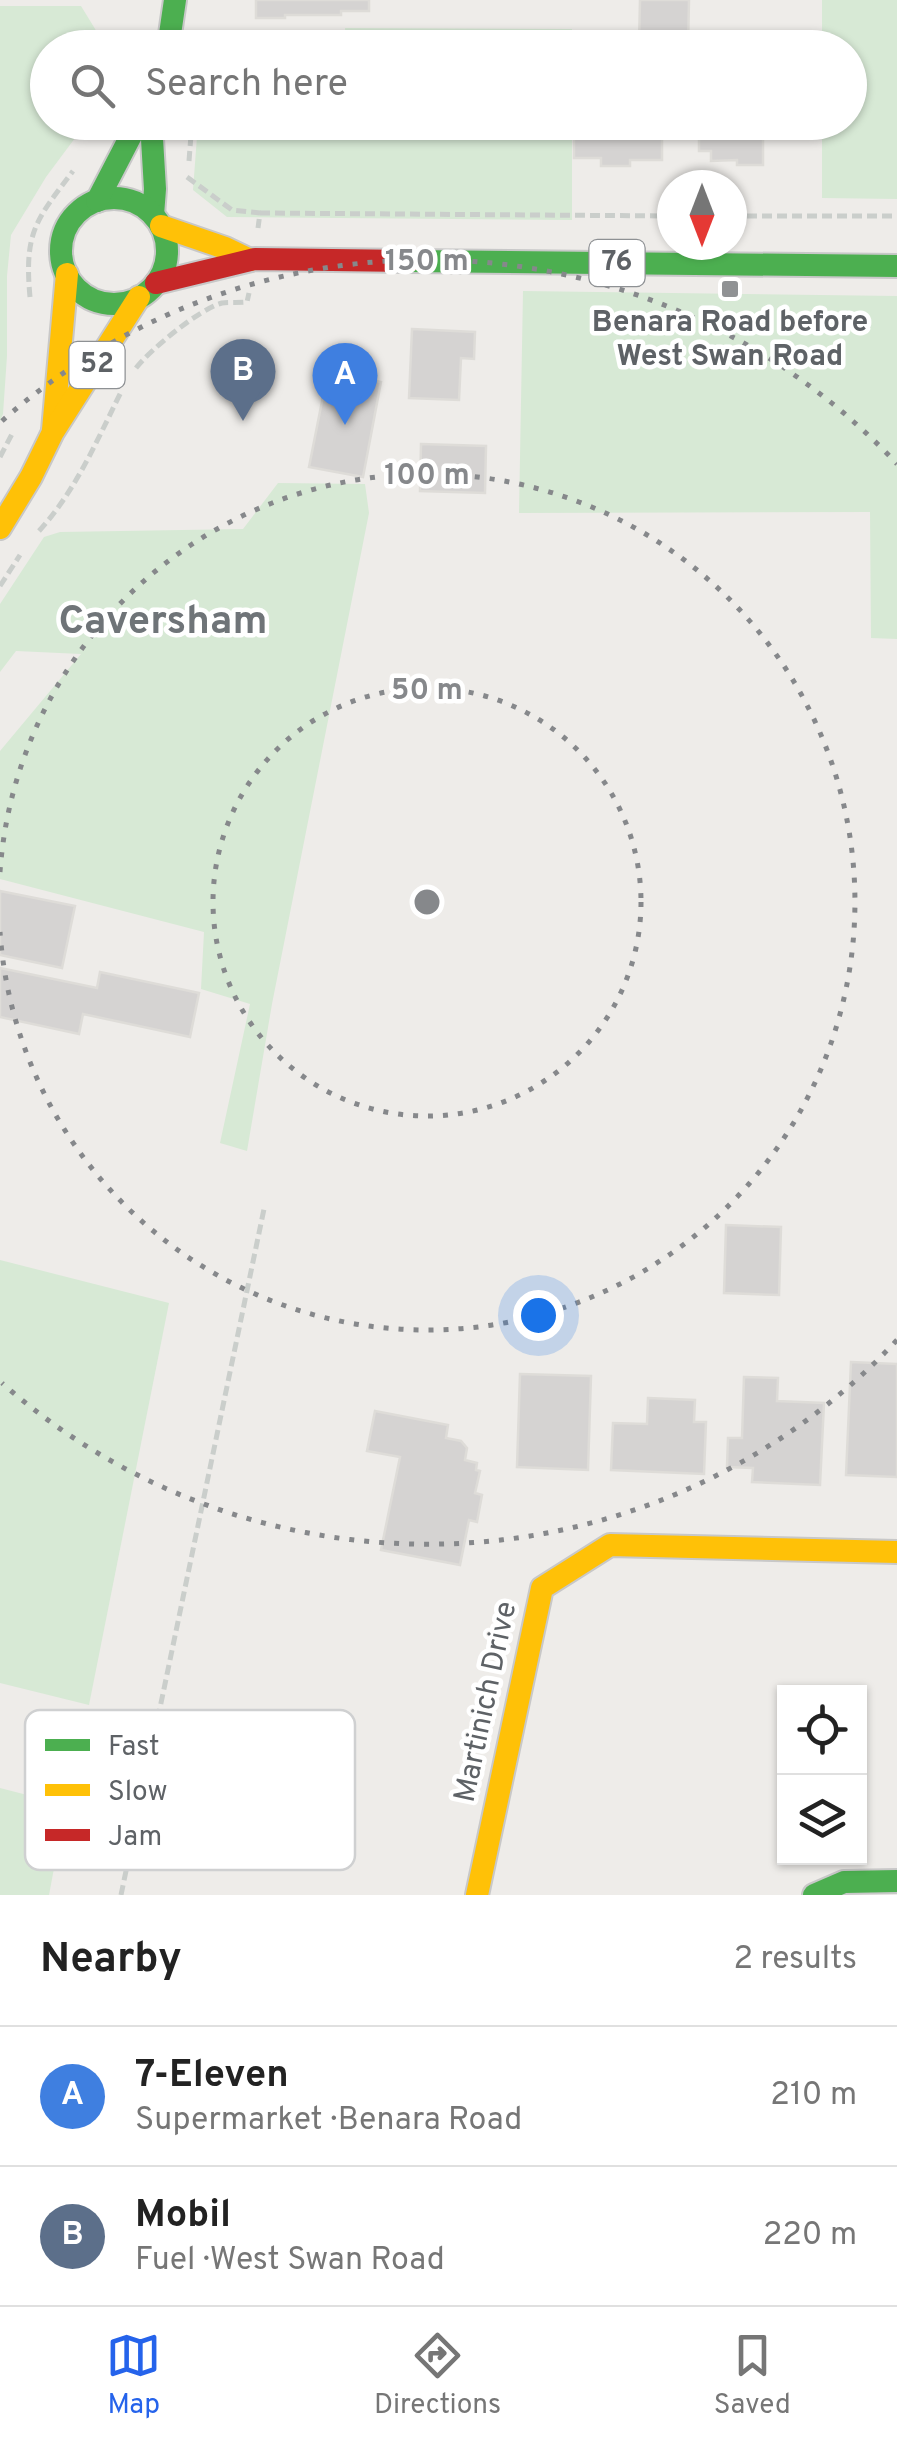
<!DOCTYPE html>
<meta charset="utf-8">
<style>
:root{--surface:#fff;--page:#f2f2f2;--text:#222;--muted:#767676;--line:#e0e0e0;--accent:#2563eb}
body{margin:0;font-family:Overpass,sans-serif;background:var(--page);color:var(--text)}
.controls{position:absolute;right:30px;bottom:30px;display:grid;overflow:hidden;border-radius:0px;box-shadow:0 2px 8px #0004}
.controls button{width:90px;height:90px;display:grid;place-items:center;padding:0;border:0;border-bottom:2px solid var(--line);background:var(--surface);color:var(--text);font:50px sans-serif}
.compass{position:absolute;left:657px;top:170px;width:90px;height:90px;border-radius:50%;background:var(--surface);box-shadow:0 2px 8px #0004;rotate:180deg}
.you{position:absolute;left:538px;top:1315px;width:35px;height:35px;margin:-25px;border:8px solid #fff;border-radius:50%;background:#1a73e8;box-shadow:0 0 0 15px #1a73e833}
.badge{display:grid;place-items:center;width:65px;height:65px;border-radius:50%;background:var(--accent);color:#fff;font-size:32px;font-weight:700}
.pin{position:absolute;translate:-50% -82px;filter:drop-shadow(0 2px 5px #0008)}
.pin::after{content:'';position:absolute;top:52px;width:35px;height:30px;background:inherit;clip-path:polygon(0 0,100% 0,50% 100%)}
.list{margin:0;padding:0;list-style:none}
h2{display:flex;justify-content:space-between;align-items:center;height:130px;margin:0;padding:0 40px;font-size:42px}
h2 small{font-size:32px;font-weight:400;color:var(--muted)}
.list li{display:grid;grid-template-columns:65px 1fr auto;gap:30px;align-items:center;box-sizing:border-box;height:140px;padding:0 40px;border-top:2px solid var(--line)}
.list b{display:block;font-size:38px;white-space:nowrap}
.list p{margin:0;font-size:32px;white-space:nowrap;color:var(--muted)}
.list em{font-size:32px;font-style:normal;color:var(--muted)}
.icon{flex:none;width:55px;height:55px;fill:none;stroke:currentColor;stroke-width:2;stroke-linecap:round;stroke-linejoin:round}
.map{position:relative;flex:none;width:897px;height:1895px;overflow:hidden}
.search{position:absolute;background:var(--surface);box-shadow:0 2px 8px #0004;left:30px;right:30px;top:30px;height:110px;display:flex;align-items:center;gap:25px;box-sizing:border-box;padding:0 35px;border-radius:55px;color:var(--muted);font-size:38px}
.sheet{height:410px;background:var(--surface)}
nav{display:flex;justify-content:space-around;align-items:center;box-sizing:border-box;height:140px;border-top:2px solid var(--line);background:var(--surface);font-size:28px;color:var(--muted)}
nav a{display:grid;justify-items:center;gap:5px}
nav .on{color:var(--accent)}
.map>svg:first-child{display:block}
.green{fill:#d7e9d5}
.building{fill:#d5d3d2;stroke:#dedcd8;stroke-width:2.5}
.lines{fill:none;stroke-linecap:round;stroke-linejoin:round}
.fast-casing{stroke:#c8c8c8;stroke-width:26}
.slow-casing{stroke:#c8c8c8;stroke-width:26}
.jam-casing{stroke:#c8c8c8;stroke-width:26}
.path{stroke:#cacecb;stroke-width:5;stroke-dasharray:10 5;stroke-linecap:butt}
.fast{stroke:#4caf50;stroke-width:22}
.slow{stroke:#ffc107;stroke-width:22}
.jam{stroke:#c62828;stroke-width:22}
.ring{fill:none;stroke:#86888b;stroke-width:5;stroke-dasharray:5 10}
.poi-dot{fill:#909294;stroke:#fff;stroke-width:4}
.labels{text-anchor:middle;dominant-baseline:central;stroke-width:9;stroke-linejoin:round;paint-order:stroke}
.shield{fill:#fff;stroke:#8e9194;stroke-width:2.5}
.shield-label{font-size:28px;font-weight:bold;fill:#5e6266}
.poi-label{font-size:30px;font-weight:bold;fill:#5e6266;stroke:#fff}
.street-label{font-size:30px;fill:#5e6266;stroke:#fff}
.district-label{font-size:40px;font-weight:bold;fill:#6f7478;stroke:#fff}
.key{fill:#fff;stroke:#cfd0d1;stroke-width:2.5}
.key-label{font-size:28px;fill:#5e6266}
.centre{fill:#86888b;stroke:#fff;stroke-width:5}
.ring-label{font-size:30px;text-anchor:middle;font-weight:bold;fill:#86888b;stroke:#fff;stroke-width:9;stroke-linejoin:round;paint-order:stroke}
</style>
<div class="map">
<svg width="897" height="1895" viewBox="0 0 897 1895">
<rect width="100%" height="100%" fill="#eeece9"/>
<g class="green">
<polygon points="822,0 897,0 897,199 822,198 822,123 850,122 850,48 822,47"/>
<polygon points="0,6 81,6 100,37 98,47 48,48 48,122 80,123 75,138 46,177 11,235 7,276 7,356 3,414 0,421"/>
<polygon points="345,28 572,29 572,47 346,47"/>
<polygon points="350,122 572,123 572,220 227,217 193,190 198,123 349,127"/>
<polygon points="523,291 897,296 897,639 871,638 870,512 519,513"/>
<polygon points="278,483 365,484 369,513 272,1004 247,1151 220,1143 250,1004 201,989 204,932 0,879 0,751 81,654 16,651 0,672 0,604 44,537 60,532 243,529"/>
<polygon points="0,1260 169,1303 89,1705 0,1683"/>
<polygon points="0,1788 66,1805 49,1895 0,1895"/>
</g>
<g class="building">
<polygon points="256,0 369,0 369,11 341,11 341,15 285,15 285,18 256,18"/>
<polygon points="640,0 689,0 688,46 639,45"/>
<polygon points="574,122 662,122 662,160 630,160 630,166 601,166 601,158 574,158"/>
<polygon points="699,122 763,122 763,165 737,165 737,160 711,161 711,151 699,151"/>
<polygon points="412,329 475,332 474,359 461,358 459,400 409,398"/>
<polygon points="328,371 381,382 363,477 309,467"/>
<polygon points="421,444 486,446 485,493 420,491"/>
<polygon points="0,891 75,906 62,968 0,955"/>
<polygon points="0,968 97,988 100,972 199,993 190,1037 83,1014 79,1034 0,1017"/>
<polygon points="726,1225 781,1227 779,1295 724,1293"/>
<polygon points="851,1362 897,1364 897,1477 846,1475"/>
<polygon points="520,1374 591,1376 588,1470 517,1467"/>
<polygon points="744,1377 778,1378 777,1401 824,1403 820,1485 752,1482 753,1468 727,1467 728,1438 742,1438"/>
<polygon points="648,1398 695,1400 694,1422 706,1422 704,1474 611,1470 613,1423 647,1424"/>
<polygon points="375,1411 448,1425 446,1438 461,1441 467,1448 465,1460 477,1463 476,1470 480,1471 475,1493 482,1495 477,1522 469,1520 460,1565 381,1550 400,1457 367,1451"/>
</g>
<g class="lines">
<defs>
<g id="fast">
<polyline points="168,48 175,0"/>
<polyline points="151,122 155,189 153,215"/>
<circle cx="114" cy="251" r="53"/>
<polyline points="97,201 138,122"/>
<polyline points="409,261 897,266"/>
<polyline points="814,1895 844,1882 897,1881"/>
</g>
<g id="slow">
<polyline points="161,226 225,248 250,260"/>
<polyline points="53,430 67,274"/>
<polyline points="0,528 31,477 53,432 139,297"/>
<polyline points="477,1895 542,1588 610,1545 897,1552"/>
</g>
<polyline id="jam" points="156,283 255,259 409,261"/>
</defs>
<use href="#fast" class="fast-casing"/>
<use href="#slow" class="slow-casing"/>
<use href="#jam" class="jam-casing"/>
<g class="path">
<polyline points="189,161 192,122"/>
<polyline points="187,177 232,210 260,213 258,228"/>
<polyline points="260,213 672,216"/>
<polyline points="732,216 897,216"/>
<path d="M 30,297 C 24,232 36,220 73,171"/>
<path d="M 136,368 C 150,350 199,309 222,303 C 230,302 240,303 247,302 L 249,293"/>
<polyline points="0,457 12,434"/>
<path d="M 39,531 C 77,489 97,440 122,390"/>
<polyline points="0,586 20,555"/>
<polyline points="121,1895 264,1209"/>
</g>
<use href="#fast" class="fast"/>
<use href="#slow" class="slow"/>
<use href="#jam" class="jam"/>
</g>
<g class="ring">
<circle cx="427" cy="902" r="214"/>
<path d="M0 872A428 428 0 1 1 0 932"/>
<path d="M897 1340A642 642 0 0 1 2 1383M2 421A642 642 0 0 1 897 464"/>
</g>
<rect class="poi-dot" x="720" y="279" width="20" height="20" rx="5"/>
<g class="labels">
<g class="shield">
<rect x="589.5" y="240" width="55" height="46" rx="8"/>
<rect x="69.5" y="342" width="55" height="46" rx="8"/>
</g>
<g class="shield-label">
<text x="617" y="263">76</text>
<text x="97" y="365">52</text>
</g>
<g class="poi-label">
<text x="730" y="323">Benara Road before<tspan x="730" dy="34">West Swan Road</tspan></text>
</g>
<g class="street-label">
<text transform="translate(487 1702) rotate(-78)">Martinich Drive</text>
</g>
<g class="district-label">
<text x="163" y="623">Caversham</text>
</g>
</g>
<rect x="25" y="1710" width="330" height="160" rx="15" class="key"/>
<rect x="45" y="1739" width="45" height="12" fill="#4caf50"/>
<rect x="45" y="1784" width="45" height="12" fill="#ffc107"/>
<rect x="45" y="1829" width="45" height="12" fill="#c62828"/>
<g class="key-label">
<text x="108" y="1755">Fast</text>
<text x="108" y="1800">Slow</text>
<text x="108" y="1845">Jam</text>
</g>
<circle cx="427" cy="902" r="15" class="centre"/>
<g class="ring-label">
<text x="427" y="270">150 m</text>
<text x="427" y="484">100 m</text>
<text x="427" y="699">50 m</text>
</g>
</svg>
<div class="controls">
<button><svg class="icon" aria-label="locate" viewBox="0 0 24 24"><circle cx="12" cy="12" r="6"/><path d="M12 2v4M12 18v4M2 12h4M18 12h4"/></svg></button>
<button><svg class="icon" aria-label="layers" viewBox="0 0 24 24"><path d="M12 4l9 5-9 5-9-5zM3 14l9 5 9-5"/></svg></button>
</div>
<svg class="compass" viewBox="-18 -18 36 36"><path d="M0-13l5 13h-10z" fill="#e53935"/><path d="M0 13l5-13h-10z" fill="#767676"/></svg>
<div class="you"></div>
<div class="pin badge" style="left:345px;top:425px;background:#3f7fe0">A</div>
<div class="pin badge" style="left:243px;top:421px;background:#5c6f8a">B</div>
<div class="search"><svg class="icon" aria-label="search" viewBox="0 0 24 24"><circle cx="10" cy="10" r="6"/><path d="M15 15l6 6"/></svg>Search here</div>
</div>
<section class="sheet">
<h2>Nearby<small>2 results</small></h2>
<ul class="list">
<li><span class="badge" style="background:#3f7fe0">A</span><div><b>7-Eleven</b><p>Supermarket · Benara Road</p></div><em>210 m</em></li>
<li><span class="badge" style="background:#5c6f8a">B</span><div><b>Mobil</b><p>Fuel · West Swan Road</p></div><em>220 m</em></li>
</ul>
</section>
<nav>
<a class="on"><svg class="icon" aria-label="map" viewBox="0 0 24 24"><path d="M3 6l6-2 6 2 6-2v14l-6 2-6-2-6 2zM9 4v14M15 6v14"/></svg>Map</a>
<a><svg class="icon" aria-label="directions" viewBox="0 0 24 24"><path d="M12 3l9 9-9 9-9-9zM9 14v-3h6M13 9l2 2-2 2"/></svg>Directions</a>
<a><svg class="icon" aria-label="saved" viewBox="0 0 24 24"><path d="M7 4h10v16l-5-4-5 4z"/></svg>Saved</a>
</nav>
